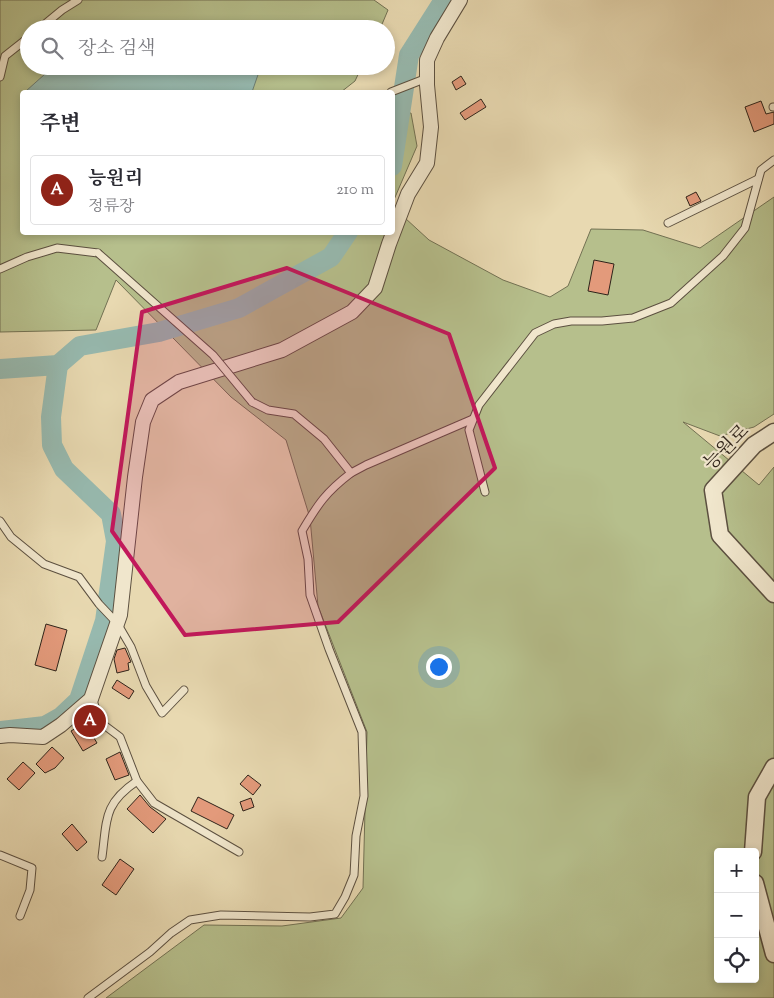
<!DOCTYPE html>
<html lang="ko">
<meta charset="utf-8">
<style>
:root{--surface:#fff;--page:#f2f2f3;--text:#2b2b33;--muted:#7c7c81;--line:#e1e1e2;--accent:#8f2418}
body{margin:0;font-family:"Sorts Mill Goudy","Noto Serif KR",serif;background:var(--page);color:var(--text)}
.controls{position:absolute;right:15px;bottom:15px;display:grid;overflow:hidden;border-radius:5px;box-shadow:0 2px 8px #0003}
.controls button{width:45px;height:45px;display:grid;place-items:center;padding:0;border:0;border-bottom:1px solid var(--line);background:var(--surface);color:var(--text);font:25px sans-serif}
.you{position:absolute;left:438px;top:666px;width:18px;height:18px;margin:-12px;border:4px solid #fff;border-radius:50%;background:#1a73e8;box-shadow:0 0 0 8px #1a73e833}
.badge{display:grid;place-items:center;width:32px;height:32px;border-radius:50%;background:var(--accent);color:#fff;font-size:16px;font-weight:700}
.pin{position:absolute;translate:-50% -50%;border:2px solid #fff;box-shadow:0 1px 5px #0006}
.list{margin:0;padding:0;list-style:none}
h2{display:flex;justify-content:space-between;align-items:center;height:65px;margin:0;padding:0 20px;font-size:21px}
h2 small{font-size:16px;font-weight:400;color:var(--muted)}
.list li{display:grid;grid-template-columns:32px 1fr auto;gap:15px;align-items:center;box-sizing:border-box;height:70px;margin:0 10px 10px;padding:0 10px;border:1px solid var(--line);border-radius:5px}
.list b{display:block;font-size:19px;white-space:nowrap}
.list p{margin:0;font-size:16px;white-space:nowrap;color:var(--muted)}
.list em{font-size:16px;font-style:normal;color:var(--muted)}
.icon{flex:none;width:28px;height:28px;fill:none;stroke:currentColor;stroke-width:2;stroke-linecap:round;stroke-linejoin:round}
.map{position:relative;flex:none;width:774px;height:998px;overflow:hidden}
.search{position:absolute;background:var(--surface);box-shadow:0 2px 8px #0003;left:20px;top:20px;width:375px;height:55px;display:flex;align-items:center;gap:12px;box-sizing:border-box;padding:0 18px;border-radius:28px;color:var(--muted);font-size:19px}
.panel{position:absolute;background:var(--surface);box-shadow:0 2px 8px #0003;left:20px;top:90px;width:375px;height:145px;border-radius:5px}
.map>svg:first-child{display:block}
.green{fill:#b6bf8c;stroke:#727153;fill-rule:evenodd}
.water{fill:#97bab0;stroke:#6d7e74}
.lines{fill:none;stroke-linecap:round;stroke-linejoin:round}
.river{stroke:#97bab0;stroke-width:20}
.building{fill:#e39a7b;stroke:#2e231a}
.service-casing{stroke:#5c5040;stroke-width:9}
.minor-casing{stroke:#5c5040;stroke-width:16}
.tertiary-casing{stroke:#5c5040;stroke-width:19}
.service{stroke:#f0e6cc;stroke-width:7}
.minor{stroke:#f0e6cc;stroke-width:14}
.tertiary{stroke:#f0e6cc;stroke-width:16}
.service-bridge-casing{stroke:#5c5040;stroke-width:9;stroke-linecap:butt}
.service-bridge{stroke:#f0e6cc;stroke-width:7}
.marked{fill:#c2185b;fill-opacity:0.2;stroke:#c2185b;stroke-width:4;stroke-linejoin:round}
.labels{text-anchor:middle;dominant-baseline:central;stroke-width:4.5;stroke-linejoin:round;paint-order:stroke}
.street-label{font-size:19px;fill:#2e231a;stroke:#f0e6cc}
</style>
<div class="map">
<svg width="774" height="998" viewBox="0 0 774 998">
<rect width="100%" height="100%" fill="#e8d9b1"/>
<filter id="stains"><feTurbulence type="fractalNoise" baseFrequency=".004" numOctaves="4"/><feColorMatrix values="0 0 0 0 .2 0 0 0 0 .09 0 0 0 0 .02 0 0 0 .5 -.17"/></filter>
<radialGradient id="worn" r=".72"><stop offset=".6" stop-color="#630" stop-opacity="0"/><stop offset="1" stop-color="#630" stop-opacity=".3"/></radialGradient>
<g class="green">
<path d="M 0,0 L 374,0 L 388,10 L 380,29 L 29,29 L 29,66 L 362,66 L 355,81 L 341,92 L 22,92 L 22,232 L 392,232 L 393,207 L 429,240 L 503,280 L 550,297 L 568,286 L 591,229 L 643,230 L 700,248 L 774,197 L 774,414 L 754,427 L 720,436 L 683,422 L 759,485 L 774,467 L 774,998 L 106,998 L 204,925 L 282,926 L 341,918 L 363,888 L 367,732 L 318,606 L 310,518 L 286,440 L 231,397 L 116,280 L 96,330 L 0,332 ZM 718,852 L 755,852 L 755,979 L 718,979 Z"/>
<polygon points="394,113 411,113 417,146 393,202 392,117"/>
</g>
<polygon class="water" points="54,66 261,66 252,92 26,91"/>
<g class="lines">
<g class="river">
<polyline points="392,166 409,55 444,0"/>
<polyline points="0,369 58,365 80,346 159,332 239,308 331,257 348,232"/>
<polyline points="0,731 45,726 61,717 79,700 105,621 116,541 111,514 64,469 52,445 51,417 58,365"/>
</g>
</g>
<g class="building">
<polygon points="461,76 466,84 456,90 452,82"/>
<polygon points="481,99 486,107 465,120 460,113"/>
<polygon points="761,101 766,114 774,112 774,124 754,132 745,107"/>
<polygon points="696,192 701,201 690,206 686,197"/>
<polygon points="594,260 614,264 608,295 588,291"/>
<polygon points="46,624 67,630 56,671 35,665"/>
<polygon points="125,648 131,662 128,663 129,670 117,673 114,659 117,650"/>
<polygon points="117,680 134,691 129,699 112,688"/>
<polygon points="85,723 97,743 83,751 71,731"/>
<polygon points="52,747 64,758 55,768 45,773 36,764"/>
<polygon points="120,752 129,775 115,780 106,759"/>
<polygon points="23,762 35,773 19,790 7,779"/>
<polygon points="248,775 261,785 253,795 240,784"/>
<polygon points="140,795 150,807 166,819 153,833 127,809"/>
<polygon points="198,797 234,815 227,829 191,811"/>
<polygon points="251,798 254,807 243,811 240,802"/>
<polygon points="72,824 87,842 77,851 62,834"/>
<polygon points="120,859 134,869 116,895 102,885"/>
</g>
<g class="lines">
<defs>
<g id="service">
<polyline points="39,29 62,10 78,0"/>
<polyline points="0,77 5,56 29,37"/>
<polyline points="391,92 427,78"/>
<polyline points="773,107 774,107"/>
<polyline points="668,223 758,179"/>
<polyline points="0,269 27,257 57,248 98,253"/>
<polyline points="252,402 268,410 294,414 324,439 351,473 366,465 473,419"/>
<polyline points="485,492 469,430 479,405 535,333 554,324 571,321 602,321 633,318 671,303 723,256 745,228 761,170 774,160"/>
<polyline points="0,521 11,537 44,564 79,577 99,604 117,623 131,647 146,686 162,713 184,690"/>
<polyline points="92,697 100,722 120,737 137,781 154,803 239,852"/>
<polyline points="0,855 32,868 30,890 20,916"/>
<path d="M 102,857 C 107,820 103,804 137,781"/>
<path d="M 88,998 L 150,952 L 171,933 L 190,920 L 221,915 L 310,917 L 335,914 L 345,897 L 354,875 L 356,836 L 364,796 L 362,732 L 329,649 L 310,595 L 308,559 L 302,531 C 318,504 326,492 351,473"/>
</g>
<polyline id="minor" points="0,736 10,735 43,737 61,725 91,699 120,615 135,477 143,422 152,400 179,382 282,350 352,312 375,288 389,244 408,194 427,163 431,127 427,85 427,60 437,38 460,0"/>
<g id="tertiary">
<polyline points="774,432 754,445 713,490 720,535 774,594"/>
<polyline points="753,852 757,797 774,767"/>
<polyline points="755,883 774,954"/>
</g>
</defs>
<use href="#service" class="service-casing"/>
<use href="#minor" class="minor-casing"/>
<use href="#tertiary" class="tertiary-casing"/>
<use href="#service" class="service"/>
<use href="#minor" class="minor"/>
<use href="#tertiary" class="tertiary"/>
<defs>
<polyline id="service-bridge" points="98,253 213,355 252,402"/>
</defs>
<use href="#service-bridge" class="service-bridge-casing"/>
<use href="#service-bridge" class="service-bridge"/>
</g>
<path class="marked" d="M 287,268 L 449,334 L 495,468 L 338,622 L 185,635 L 112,531 L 142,312 Z"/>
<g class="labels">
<g class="street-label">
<text transform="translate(727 448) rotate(-45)">능원로</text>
</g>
</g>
<rect width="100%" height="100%" filter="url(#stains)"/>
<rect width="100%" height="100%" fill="url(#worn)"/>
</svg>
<div class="controls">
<button>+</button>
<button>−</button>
<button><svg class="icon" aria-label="locate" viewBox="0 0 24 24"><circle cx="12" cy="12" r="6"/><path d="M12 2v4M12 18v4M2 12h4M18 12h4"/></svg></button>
</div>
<div class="you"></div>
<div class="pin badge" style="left:90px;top:721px">A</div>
<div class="search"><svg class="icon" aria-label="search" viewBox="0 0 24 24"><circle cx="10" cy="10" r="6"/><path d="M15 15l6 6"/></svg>장소 검색</div>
<section class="panel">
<h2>주변<small></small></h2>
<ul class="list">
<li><span class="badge">A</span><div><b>능원리</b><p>정류장</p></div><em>210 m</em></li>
</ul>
</section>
</div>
